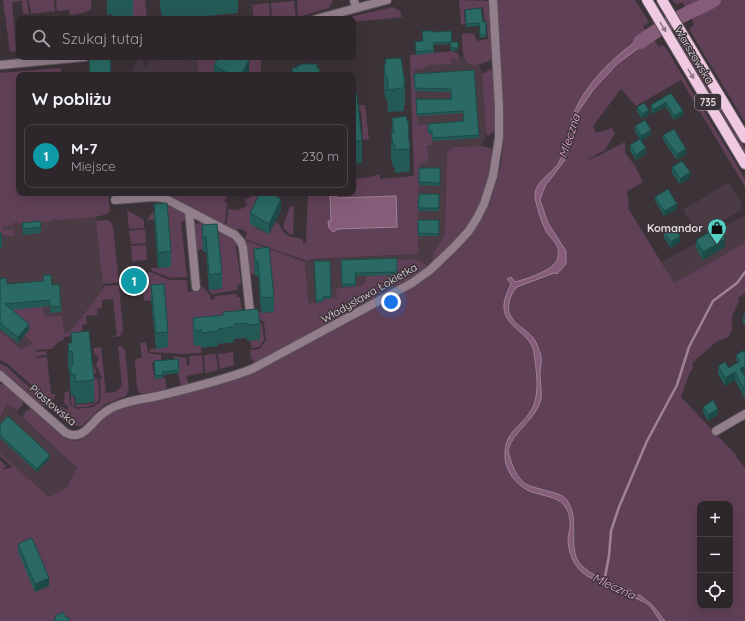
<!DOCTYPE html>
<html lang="pl">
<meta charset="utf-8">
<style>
:root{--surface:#2d262b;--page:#393237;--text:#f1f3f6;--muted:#a7a5a9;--line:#484347;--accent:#55cec4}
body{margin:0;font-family:Quicksand,sans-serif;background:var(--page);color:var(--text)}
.controls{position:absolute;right:12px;bottom:12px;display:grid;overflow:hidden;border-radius:8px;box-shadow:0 4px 16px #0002}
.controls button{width:36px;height:36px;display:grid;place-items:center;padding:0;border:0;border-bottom:1px solid var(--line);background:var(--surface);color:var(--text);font:20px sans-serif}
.you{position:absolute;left:391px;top:302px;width:14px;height:14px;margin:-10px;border:3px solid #fff;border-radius:50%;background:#1a73e8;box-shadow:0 0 0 6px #1a73e833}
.badge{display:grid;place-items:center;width:26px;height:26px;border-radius:50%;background:var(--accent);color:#fff;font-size:13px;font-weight:700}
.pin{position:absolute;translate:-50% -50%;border:2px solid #fff;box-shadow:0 1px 4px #0006}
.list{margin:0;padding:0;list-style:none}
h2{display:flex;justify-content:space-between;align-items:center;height:52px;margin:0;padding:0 16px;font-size:17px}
h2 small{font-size:13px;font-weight:400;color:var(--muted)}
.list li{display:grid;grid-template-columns:26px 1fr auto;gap:12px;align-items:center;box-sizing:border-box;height:64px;margin:0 8px 8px;padding:0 8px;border:1px solid var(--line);border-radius:8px}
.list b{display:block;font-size:15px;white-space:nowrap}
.list p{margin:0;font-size:13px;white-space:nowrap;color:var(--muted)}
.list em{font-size:13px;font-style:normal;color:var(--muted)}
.icon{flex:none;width:22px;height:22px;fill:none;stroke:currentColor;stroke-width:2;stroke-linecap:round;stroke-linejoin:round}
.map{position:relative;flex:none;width:745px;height:621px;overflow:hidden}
.search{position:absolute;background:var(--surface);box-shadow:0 4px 16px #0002;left:16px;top:16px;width:340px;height:44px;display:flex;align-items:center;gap:10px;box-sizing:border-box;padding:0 14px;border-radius:8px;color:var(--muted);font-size:15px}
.panel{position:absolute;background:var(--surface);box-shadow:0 4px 16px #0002;left:16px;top:72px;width:340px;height:124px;border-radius:8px}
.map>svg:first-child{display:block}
.built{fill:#4a3b45}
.green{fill:#604056;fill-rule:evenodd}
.water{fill:#855d78;stroke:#a08296}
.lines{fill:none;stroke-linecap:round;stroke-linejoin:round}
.stream{stroke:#a08296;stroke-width:2.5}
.river{stroke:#855d78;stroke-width:14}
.street-casing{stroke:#5a5157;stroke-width:10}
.primary-casing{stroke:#5a5157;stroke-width:12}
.street{stroke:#927f8b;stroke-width:8}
.primary{stroke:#efc8e1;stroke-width:10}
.wall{fill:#245a56}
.shaded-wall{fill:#1d4a46}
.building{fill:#2a6964;stroke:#1d4a46}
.oneway{fill:#8d7685}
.labels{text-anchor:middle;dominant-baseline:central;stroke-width:3;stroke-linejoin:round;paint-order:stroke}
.shield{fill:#3c3339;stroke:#afa7ac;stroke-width:1}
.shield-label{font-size:10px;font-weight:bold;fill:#e0d9dd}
.street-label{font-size:11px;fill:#e0d9dd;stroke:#3c3339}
.poi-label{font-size:11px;font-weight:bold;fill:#e0d9dd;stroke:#3c3339;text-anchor:end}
.water-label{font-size:12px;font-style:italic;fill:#eaa8d4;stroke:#3c3339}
</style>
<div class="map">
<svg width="745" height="621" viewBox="0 0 745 621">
<rect width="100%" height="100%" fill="#3c3339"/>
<g class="built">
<polygon points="463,56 467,62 479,64 482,74 486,135 481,146 454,147 450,149 447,154 445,233 443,240 433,254 432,260 434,261 428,266 418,260 414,259 397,275 367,276 365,282 363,285 342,288 337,299 323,302 307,303 305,262 307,260 418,254 419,171 427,145 432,144 432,134 428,134 418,125 414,70 423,69 429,65 452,61 452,58"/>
<polygon points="189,57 197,57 198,75 134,75 133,67 135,67 135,61 143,60 143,65 146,67 148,61 185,58 185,62 190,59"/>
<polygon points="729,182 742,204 741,210 709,229 696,230 683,210"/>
<polygon points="0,187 19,193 94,193 104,288 70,332 64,333 33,343 21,349 0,331"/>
<polygon points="745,215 745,243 674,284 662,262"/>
<polygon points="8,404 77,468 67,487 49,497 0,453 0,417"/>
</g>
<g class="green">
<polygon points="3,0 27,0 29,14 23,14 22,1 12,2 16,51 10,52"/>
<polygon points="29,0 54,0 55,11 31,14"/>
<polygon points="56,0 91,0 91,9 83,13 70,15 69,10 57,11"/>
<polygon points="129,0 145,0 147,19 133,19"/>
<polygon points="297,0 333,0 329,8 298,17"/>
<path d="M 459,0 L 488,1 L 492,58 C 489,62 485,62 481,64 C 460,69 463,48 462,35 L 463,33 L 474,34 L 477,41 L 488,39 L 487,24 L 485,23 L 483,7 L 464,10 L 465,24 L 463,25 L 461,24 Z"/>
<path d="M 497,0 L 635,0 L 649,22 L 643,26 L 648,33 C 624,51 594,73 580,99 C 569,118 568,141 559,161 C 555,169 546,177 539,184 C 540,196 539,216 544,226 C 547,233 556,239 558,246 C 565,270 527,278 511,284 L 506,296 L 505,316 L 529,340 L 534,349 L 536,382 L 536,401 L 533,408 L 520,424 L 512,432 L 505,448 L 513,477 L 544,495 L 558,500 L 563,504 L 570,520 L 570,528 L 568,538 L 571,556 L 583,574 L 646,603 L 651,607 L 660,621 L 0,621 L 0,460 L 6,466 L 2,470 L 13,467 L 0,456 L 0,453 L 49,497 L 67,487 L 77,468 L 22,417 L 27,410 L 32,409 L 65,438 C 83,448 93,428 104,418 C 109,414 115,411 121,408 C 170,394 219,389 265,367 L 401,294 L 422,281 L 443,264 L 462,245 L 481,221 L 490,202 L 496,183 L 501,164 L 504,137 Z"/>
<polygon points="672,0 707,0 687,10 682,2 677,5"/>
<path d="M 718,0 L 745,0 L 745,122 L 689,29 L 693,26 L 694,23 L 690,16 C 692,14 695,14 697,14 C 704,12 713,6 718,0 Z"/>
<polygon points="294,1 296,18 291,19 272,19 271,3"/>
<polygon points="269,3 270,19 254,19 252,5"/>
<polygon points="393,7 400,11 402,17 353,22 353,19 341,19"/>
<polygon points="678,36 745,148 745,156 675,38"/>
<path d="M 652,37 L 659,47 L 663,45 L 667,50 L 745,179 L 745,187 L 681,80 L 636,106 L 621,89 L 593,126 L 596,133 L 612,128 L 615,133 L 605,150 L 584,161 L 598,156 L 625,142 L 625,153 L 635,166 L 643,182 L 626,192 L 629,199 L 628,208 L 674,283 L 745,243 L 745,293 L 738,298 L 739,301 L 732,316 L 732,330 L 728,337 L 716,342 L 692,363 L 693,368 L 689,374 L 681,397 L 737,456 L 736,457 L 745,468 L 745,621 L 665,621 C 658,612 652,602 642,596 C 625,586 583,577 576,558 C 572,547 576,536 575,525 C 574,517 570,508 568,501 C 548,493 522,488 512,466 C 510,461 510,455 508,450 L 517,434 L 529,421 L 541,397 L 540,374 L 541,362 L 528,333 L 511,317 L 509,311 L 508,304 L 510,299 L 514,290 L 517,287 L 554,273 L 557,274 L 567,258 L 563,245 L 552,231 L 548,223 L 540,200 L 542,194 L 545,186 L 565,160 L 578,112 L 593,90 L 617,64 ZM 700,504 L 730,504 L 730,606 L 700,606 Z"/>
<path d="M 454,51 L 455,53 L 458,53 L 459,58 L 456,62 L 455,58 L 452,58 L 451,64 L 429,65 L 423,69 L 414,70 L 418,125 L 432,124 L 428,134 L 432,134 L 432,145 L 427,145 L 428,160 L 420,165 L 419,171 L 418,254 L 311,259 L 306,261 L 245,239 L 247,232 L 239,228 L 236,232 L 225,226 L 227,223 L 228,209 L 238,210 L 247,206 L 245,200 L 258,193 L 273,193 L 255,228 L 269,234 L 276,222 C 282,225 281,232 287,235 C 292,239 298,236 303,240 L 303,243 L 306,243 L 308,193 L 353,193 L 353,179 C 365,178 369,178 380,174 L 380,179 L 414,176 L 410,55 ZM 330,195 L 337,198 L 396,196 L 397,227 L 338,229 L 333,232 L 329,228 L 331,221 Z"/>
<polygon points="197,57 261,57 261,70 258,75 198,75"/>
<path d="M 59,68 L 61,69 L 61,75 L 19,75 L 19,193 L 108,193 L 110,212 C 104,218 67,219 56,220 L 56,219 L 51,219 L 51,221 L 18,224 L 18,222 L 13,223 L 13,225 L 3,226 L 3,230 L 14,229 L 15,237 L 0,234 L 0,73 Z"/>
<polygon points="490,69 493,71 496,125 493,132 488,136 486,133 482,74"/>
<polygon points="365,105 369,139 363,140 361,111 353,111 353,106"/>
<path d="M 481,146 L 490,148 L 493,151 C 491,176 483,203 469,224 C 459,238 446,249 434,261 L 432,260 C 433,249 442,245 445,233 L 447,154 L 450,149 L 454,147 Z"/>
<polygon points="118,193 240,193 234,196 229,194 224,201 227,203 225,222 223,225 169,197 120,196"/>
<polygon points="161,201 185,213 187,219 185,221 181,222 187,277 171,278 152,271 151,268 171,267 167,218 147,220"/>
<polygon points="290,206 294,207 293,235 288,233 283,227"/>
<polygon points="127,210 144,220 144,228 129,229"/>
<polygon points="106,220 110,221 113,226 119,282 103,284 96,221"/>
<polygon points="205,222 232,236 239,245 235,247 237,253 241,284 237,285 237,290 212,294 208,290 222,289 205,249 197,250 195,224"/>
<polygon points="145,229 146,243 131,244 129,231"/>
<polygon points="245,240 305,262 308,303 323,302 323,299 337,299 336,289 363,285 365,282 367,276 380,275 380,272 384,271 384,275 397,274 397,261 390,261 390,260 416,259 428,266 394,290 255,363 251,358 250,350 260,349 266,340 264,322 254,316 253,312 261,312 262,313 274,312 269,263 254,264 254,270 257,270 257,273 249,274"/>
<polygon points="146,245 147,260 132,261 131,246"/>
<path d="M 150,272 L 170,280 L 187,280 L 188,292 L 201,290 L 201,285 L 210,295 L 211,300 L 215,299 L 215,296 L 236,294 L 237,297 L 240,297 L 242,313 L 262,323 L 264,340 L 259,347 L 251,348 L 250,338 L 258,324 L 194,346 L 201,345 L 201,353 L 183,354 L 150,352 L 149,349 L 168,347 L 163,299 L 144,301 L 143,285 L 145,284 C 145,279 145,274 150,272 Z"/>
<polygon points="119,285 123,330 120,336 113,337 112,336 117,335 113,299 102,300 102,308 97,309 98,315 86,316 87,324 82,325 83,339 81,335 64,337 64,340 58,342 52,349 36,350 36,352 46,351 47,355 37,356 36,358 47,357 51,394 55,394 55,396 51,403 8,364 0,360 0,331 21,349 33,343 24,335 28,330 9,309 43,306 44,317 62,316 64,333 70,332 104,288 104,286"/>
<polygon points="146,342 148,353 161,355 161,362 152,363 153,371 154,371 155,379 165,378 167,389 145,394 139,393 137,388 135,361 136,359 142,358 140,343"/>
<path d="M 118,346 L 121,346 L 123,349 L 125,349 L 129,390 L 128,391 L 126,396 L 105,404 L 82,426 L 76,426 L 59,410 L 61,406 L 66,410 L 69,407 L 64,403 L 65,392 L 69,391 L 70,404 L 76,409 L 93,407 L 100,402 C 102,395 100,386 100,379 L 102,378 L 96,365 L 99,358 L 95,355 L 93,348 L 101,347 L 106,393 L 115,392 L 122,386 Z"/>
<polygon points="233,352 234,365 220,369 218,354"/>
<polygon points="216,354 218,370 205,373 204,355"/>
<polygon points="202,355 203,373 186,376 189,384 181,386 178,373 179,373 176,359 174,359 174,356 186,358 187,366 190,365 189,356"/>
<polygon points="0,363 7,367 50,406 43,406 0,370"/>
<path d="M 91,365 L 94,365 L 96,373 L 94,374 L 96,380 L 98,379 L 99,400 C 93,407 83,409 74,406 L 71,403 L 71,397 L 74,397 L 75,405 L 95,403 Z"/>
<path d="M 0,384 C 8,385 21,396 23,404 L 17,411 L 7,404 L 0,417 Z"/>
</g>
<g class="water">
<path d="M 707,0 L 718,0 C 713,6 705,12 697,14 C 690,15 697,12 690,16 L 689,15 L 684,18 L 682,13 Z"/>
<path d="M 653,30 L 656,35 L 617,64 L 593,90 L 578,112 L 565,160 L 545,186 L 542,194 L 540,200 L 548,223 L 566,251 L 566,264 L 557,274 L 554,273 L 517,287 C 513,291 510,297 509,303 C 505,321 525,327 534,339 C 537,343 539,350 541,356 C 542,362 540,368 540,374 C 540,382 542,391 541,399 C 536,420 514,430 508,450 C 511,463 516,480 530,486 C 536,488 544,490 551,492 C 558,494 564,495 568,502 C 581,522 566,551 582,566 C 601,584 630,585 649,602 C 655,607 660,615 665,621 L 660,621 L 651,607 L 646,603 C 633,597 621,591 608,585 C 602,582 596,581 591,578 C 576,571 568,555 568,538 C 568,534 570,531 570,527 C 571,520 568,509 563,504 C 557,497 544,496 535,493 C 519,489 505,472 505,456 C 504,430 523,427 533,407 C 540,392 536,370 534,353 C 532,332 502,328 504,304 C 505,297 508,290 511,284 L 507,279 L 511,277 L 515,282 C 526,279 556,270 558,257 C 560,245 554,242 548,234 C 543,228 534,200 535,193 C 537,180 553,173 559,162 C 567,148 567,130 573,115 C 587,79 621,50 653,30 Z"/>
<polygon points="330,195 334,195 338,198 396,196 397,227 338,229 333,232 329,228 328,221 331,221"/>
</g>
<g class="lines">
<polyline class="stream" points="604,582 609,556 611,531 619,507 647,441 677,385 689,347 713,301 737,283 745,272"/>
<path class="river" d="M 640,42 C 655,32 670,21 686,14 C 695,9 705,6 714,0"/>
<defs>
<g id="street">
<polyline points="354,0 356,8"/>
<polyline points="316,19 387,0"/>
<polyline points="0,65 85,57"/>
<polyline points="115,200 153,197 164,198 235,235 241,242 243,248 250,312"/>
<polyline points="189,211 196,287"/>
<path d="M 0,375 L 66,433 C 82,441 90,425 100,416 C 106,411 112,407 119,405 C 131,400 145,399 158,396 C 190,388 222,381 252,369 L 412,283 L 430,270 L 452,249 L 468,232 L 477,218 L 484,204 L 493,176 L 499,138 L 499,107 L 493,0"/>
<polyline points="716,431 745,414"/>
</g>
<g id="primary">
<polyline points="647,0 745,164"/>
<polyline points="662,0 745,138"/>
</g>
</defs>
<use href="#street" class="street-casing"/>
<use href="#primary" class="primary-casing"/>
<use href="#street" class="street"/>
<use href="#primary" class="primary"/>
</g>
<g class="wall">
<polygon points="107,0 133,0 133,19 113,19 112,14 107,15"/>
<polygon points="160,0 238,0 238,13 195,17 194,16 177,17 177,19 162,19 160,5"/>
<polygon points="465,10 483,22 486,22 486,37 480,38 479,26 466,27"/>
<polygon points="432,32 452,42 458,42 458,50 451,51 450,44 433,45 434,53 416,55 415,42 423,41"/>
<polygon points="89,57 111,75 89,75"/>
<polygon points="385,59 405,83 405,106 404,106 404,111 388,112 387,99 385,99 384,87 384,65 385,65"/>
<polygon points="214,65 249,71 247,75 214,75"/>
<polygon points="474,70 479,138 432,141 432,134 428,134 428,124 463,121 463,113 417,116 416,99 451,99 451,92 415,91 414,74"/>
<polygon points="353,90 362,140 362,163 357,163 357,165 353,165 353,167"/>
<polygon points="671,93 683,116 674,120 666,107 653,114 651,110 651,105"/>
<polygon points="637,107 649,115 642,119 637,112"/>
<polygon points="392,118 407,121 409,132 410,171 395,173 395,167 393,167 391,156"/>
<polygon points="635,126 651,135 641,141 646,154 636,160 630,150 630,145 640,139 635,132"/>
<polygon points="663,135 686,154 677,160 663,140"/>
<polygon points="672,167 690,178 680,184 672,173"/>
<polygon points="440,168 440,186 419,185 419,182"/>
<polygon points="419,194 439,194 439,211 418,211"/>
<polygon points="276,197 281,210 269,234 250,224 250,213"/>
<polygon points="655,197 677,209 664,216 655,201"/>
<polygon points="154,204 171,251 171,267 158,268 154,219"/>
<rect x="418" y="220" width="21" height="16"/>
<polygon points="22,223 41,227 41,233 23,235"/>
<polygon points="202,225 222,273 222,288 209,290 206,252 203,252 202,240"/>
<polygon points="0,233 2,241 2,248 0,248"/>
<polygon points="664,233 680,242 671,248 664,238"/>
<polygon points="696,240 725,247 703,260 696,248"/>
<polygon points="254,249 274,297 274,312 261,313 258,276 255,276 254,264"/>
<polygon points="397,258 397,275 356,276 356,286 342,287 341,260"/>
<polygon points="314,261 330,261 331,299 323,299 323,302 316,303"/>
<polygon points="43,275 52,285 61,306 61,312 50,313 50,306 11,310 29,330 18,343 0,329 0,277 0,279 7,284 43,281"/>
<polygon points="151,285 168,332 168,347 156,349 151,300"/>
<polygon points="745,313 745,326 743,323 743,315"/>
<polygon points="193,318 260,324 260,340 247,341 247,338 234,339 234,342 218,344 218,346 201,348 201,345 194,346 193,333"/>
<polygon points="71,333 94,380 94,402 76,404 75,396 71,396 70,387 70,373 69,373 68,365 68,343 71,343"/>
<polygon points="745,350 744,374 745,377 745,399 735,380 725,386 718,374 718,366 729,368 737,363 736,355"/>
<polygon points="154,364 179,370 179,373 163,375 163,378 155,379"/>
<polygon points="703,407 718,415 708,421 703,412"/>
<polygon points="0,424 50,458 37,472 0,438"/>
<polygon points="18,544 49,586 35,592 18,552"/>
</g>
<g class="shaded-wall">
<polygon points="249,60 249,71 247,75 241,75"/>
<polygon points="666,102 666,107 653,114 653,110"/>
<polygon points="649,110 649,115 642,119 642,114"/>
<polygon points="683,111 683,116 674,120 674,116"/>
<polygon points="651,130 651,135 641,141 641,136"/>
<polygon points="646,148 646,154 636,160 636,155"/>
<polygon points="686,149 686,154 677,160 677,154"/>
<polygon points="690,172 690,178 680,184 680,179"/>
<polygon points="281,199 281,210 269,234 269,224"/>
<polygon points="677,204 677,209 664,216 664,211"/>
<polygon points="680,236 680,242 671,248 671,242"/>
<polygon points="725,239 725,247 703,260 703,252"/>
<polygon points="29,324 29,330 18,343 18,337"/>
<polygon points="745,366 745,373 740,376 740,369"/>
<polygon points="735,372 735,380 725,386 725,378"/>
<polygon points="718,409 718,415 708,421 708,415"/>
<polygon points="50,455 50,458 37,472 37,469"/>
<polygon points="49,578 49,586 35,592 35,584"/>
</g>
<g class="building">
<polygon points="481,8 483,22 486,22 486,35 480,35 479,23 466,24 465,10"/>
<polygon points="422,31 432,31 432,32 451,31 452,42 433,43 434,50 416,52 415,42 423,41"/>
<polygon points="450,42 458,42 458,48 451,48"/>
<polygon points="89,57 110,57 111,75 90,75"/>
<polygon points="219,57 243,57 249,60 244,70 241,75 231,75 214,65"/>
<polygon points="401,58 405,83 403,83 404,88 388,90 387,76 385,76 384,65 386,64 385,59"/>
<polygon points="301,64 317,64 317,68 319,68 320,75 293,75 292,68 297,68 297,66 301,65"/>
<polygon points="474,70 479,135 432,138 432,131 428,131 428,124 464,121 463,111 417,114 416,99 451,99 451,89 415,88 414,74"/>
<polygon points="190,73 190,75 171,75"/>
<polygon points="353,90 355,90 356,94 357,94 362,140 357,141 357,143 353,143 353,144"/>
<polygon points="671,93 683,111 674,116 666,102 653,110 651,105"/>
<polygon points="644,103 649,110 642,114 637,107"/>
<polygon points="406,116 407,121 408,121 409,132 408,132 410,149 395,150 395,145 393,145 391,133 394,133 392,118"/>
<polygon points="645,120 651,130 641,136 635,126"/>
<polygon points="674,129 686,149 677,154 663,135"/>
<polygon points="640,139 646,148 636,155 630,145"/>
<polygon points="682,161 690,172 680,179 672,167"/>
<polygon points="419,168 440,168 440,183 419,182"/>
<polygon points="668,189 677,204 664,211 655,197"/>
<polygon points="260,193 271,193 276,195 276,196 281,199 269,224 250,213"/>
<polygon points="419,194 439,194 439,208 418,208"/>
<polygon points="167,203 171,251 158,253 154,204"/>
<polygon points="418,220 439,220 439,234 418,233"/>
<polygon points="40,221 41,227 23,229 22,223"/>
<polygon points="217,224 222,273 209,275 206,237 203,237 202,225"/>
<polygon points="674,227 680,236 671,242 664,233"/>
<polygon points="718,227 724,233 725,239 703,252 696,240"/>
<polygon points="0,233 1,233 2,241 0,242"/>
<polygon points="269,247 274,297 261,298 258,261 255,261 254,249"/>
<polygon points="397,258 397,272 355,273 356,284 342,284 341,260"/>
<polygon points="314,261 330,261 331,296 323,297 323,300 316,300"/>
<polygon points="43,275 51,275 52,285 59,284 61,306 50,307 50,300 5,304 29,324 18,337 0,323 0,277 0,279 6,278 7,284 44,281"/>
<polygon points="164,284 168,332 156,333 151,285"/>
<polygon points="258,309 260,324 247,325 247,323 234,324 234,327 218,329 218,331 201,333 201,330 194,331 193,318 224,315 223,312"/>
<polygon points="745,313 745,318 743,315"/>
<polygon points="89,331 94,380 76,382 75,374 71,375 70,365 73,365 72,351 69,352 68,343 72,343 71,333"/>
<polygon points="745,350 745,366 740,369 745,377 745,391 735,372 725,378 718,366 725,362 729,368 740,361 736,355"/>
<polygon points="178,359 179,370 162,372 163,375 155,376 154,361"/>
<polygon points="713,400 718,409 708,415 703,407"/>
<polygon points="8,416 50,455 37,469 0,435 0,424"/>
<polygon points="32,538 49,578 35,584 18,544"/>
<polygon points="63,612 66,618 68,617 70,621 52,621 56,619 55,616"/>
</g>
<defs><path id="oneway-solid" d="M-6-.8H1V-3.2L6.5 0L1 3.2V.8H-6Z"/></defs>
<g class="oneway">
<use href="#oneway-solid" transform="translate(663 27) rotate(59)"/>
<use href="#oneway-solid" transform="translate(691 74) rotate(59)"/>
</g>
<defs>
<symbol id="shop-pin" viewBox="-11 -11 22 30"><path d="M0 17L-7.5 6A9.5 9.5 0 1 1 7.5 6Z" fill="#55cec4" stroke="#3c3339"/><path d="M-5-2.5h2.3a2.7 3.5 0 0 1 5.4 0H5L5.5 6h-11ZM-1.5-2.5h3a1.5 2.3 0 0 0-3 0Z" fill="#111"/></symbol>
</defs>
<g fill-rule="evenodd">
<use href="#shop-pin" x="706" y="217" width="22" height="30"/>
</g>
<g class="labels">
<rect class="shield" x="695" y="94" width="26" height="16" rx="3"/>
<g class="shield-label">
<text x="708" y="102">735</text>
</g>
<g class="street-label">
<text transform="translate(694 55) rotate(59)">Warszawska</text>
<text transform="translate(369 293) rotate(-30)">Władysława Łokietka</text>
<text transform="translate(53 405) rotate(40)">Piastowska</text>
</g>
<g class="poi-label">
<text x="703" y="228">Komandor</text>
</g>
<g class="water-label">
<text transform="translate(569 136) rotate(-72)">Mleczna</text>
<text transform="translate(614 586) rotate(25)">Mleczna</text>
</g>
</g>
</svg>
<div class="controls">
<button>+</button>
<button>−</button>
<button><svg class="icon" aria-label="locate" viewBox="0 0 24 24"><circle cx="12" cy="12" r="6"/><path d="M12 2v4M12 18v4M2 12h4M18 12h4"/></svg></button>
</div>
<div class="you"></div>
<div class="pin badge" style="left:134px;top:281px;background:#0f9aa8">1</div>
<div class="search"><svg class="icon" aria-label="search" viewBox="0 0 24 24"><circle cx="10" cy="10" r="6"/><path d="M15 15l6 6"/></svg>Szukaj tutaj</div>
<section class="panel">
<h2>W pobliżu<small></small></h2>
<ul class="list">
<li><span class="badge" style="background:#0f9aa8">1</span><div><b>M-7</b><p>Miejsce</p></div><em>230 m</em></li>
</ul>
</section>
</div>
